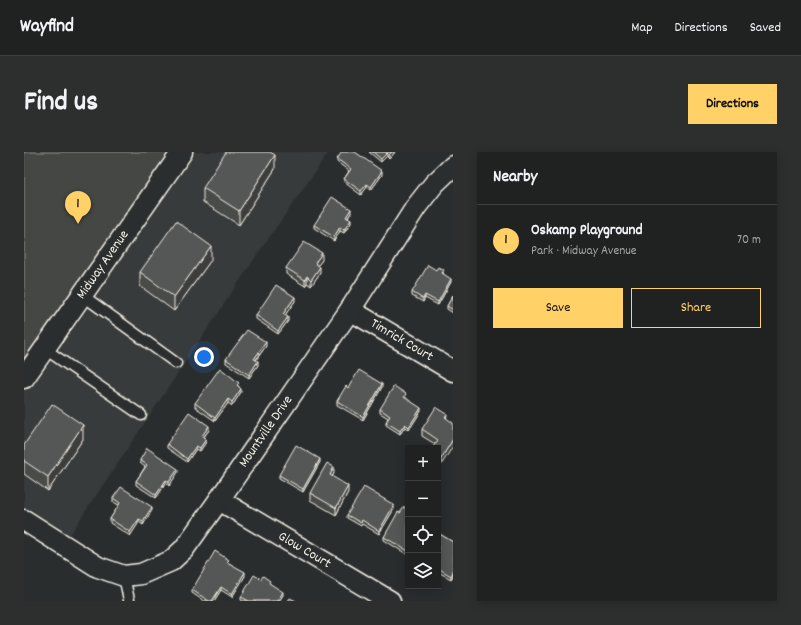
<!DOCTYPE html>
<meta charset="utf-8">
<style>
:root{--surface:#202222;--page:#2d2f2f;--text:#f1f3f6;--muted:#a2a4a5;--line:#3d3f40;--accent:#ffd166}
body{margin:0;font-family:Dekko,sans-serif;background:var(--page);color:var(--text)}
.controls{position:absolute;right:12px;bottom:12px;display:grid;overflow:hidden;border-radius:0px;box-shadow:0 2px 10px #0003}
.controls button{width:36px;height:36px;display:grid;place-items:center;padding:0;border:0;border-bottom:1px solid var(--line);background:var(--surface);color:var(--text);font:20px sans-serif}
.you{position:absolute;left:180px;top:205px;width:14px;height:14px;margin:-10px;border:3px solid #fff;border-radius:50%;background:#1a73e8;box-shadow:0 0 0 6px #1a73e833}
.badge{display:grid;place-items:center;width:26px;height:26px;border-radius:50%;background:var(--accent);color:#111;font-size:13px;font-weight:700}
.pin{position:absolute;translate:-50% -33px;filter:drop-shadow(0 1px 2px #0008)}
.pin::after{content:'';position:absolute;top:21px;width:14px;height:12px;background:inherit;clip-path:polygon(0 0,100% 0,50% 100%)}
.list{margin:0;padding:0;list-style:none}
h2{display:flex;justify-content:space-between;align-items:center;height:52px;margin:0;padding:0 16px;font-size:17px}
h2 small{font-size:13px;font-weight:400;color:var(--muted)}
.list li{display:grid;grid-template-columns:26px 1fr auto;gap:12px;align-items:center;box-sizing:border-box;height:72px;padding:0 16px;border-top:1px solid var(--line)}
.list b{display:block;font-size:15px;white-space:nowrap}
.list p{margin:0;font-size:13px;white-space:nowrap;color:var(--muted)}
.list em{font-size:13px;font-style:normal;color:var(--muted)}
.actions{display:flex;gap:8px;padding:12px 16px}
.actions a{flex:1;padding:9px 0;border:1px solid var(--accent);border-radius:0px;text-align:center;font-size:14px;color:var(--accent)}
.actions .main{background:var(--accent);color:#111}
.icon{flex:none;width:22px;height:22px;fill:none;stroke:currentColor;stroke-width:2;stroke-linecap:round;stroke-linejoin:round}
.map{position:relative;flex:none;width:429px;height:449px;overflow:hidden;border-radius:0px}
header{display:flex;align-items:center;gap:24px;box-sizing:border-box;height:56px;padding:0 20px;background:var(--surface);border-bottom:1px solid var(--line)}
header strong{font-size:19px}
nav{display:flex;gap:22px;margin-inline-start:auto;font-size:14px}
.intro{display:flex;align-items:center;justify-content:space-between;box-sizing:border-box;height:96px;padding:0 24px}
h1{margin:0;font-size:28px}
.button{padding:10px 18px;border-radius:0px;background:var(--accent);color:#111;font-size:14px;font-weight:700}
main{display:flex;gap:24px;padding:0 24px}
aside{flex:1;background:var(--surface);border-radius:0px;box-shadow:0 2px 10px #0003}
.map>svg:first-child{display:block}
.built{fill:#373a3a}
.green{fill:#444645;stroke:#9c9c96}
.lines{fill:none;stroke-linecap:round;stroke-linejoin:round}
.lane-casing{stroke:#f4f1e8;stroke-width:13}
.street-casing{stroke:#f4f1e8;stroke-width:23}
.lane{stroke:#2a2d2e;stroke-width:10}
.street{stroke:#2a2d2e;stroke-width:20}
.wall{fill:#494b4a;stroke:#f4f1e8}
.shaded-wall{fill:#3c3d3c;stroke:#f4f1e8}
.building{fill:#555756;stroke:#f4f1e8}
.labels{text-anchor:middle;dominant-baseline:central;stroke-width:3;stroke-linejoin:round;paint-order:stroke}
.street-label{font-size:14px;fill:#f4f1e8;stroke:#2a2d2e}
</style>
<header>
<strong>Wayfind</strong>
<nav><a>Map</a><a>Directions</a><a>Saved</a></nav>
</header>
<div class="intro"><h1>Find us</h1><a class="button">Directions</a></div>
<main>
<div class="map">
<svg width="429" height="449" viewBox="0 0 429 449">
<rect width="100%" height="100%" fill="#2a2d2e"/>
<filter id="ink" filterUnits="userSpaceOnUse"><feTurbulence type="fractalNoise" baseFrequency=".025" numOctaves="2"/><feDisplacementMap in="SourceGraphic" scale="8" xChannelSelector="R" yChannelSelector="G"/><feConvolveMatrix kernelMatrix="1 2 1 2 8 2 1 2 1" color-interpolation-filters="sRGB"/></filter>
<g filter="url(#ink)">
<polygon class="built" points="158,0 305,0 237,97 39,393 0,368 0,226"/>
<polygon class="green" points="0,0 158,0 0,226"/>
<g class="lines">
<defs>
<g id="lane">
<polyline points="58,143 152,211"/>
<polyline points="21,197 117,263"/>
<polyline points="100,424 105,448"/>
</g>
<g id="street">
<path id="s1" d="M 326,158 L 429,219"/>
<path id="s2" d="M 0,226 L 158,0"/>
<path id="s3" d="M 195,348 L 366,449"/>
<path id="s4" d="M 0,368 L 74,415 L 100,424 L 117,422 L 147,409 L 160,397 L 195,348 L 326,158 L 392,55 L 410,32 L 429,14"/>
</g>
</defs>
<use href="#lane" class="lane-casing"/>
<use href="#street" class="street-casing"/>
<use href="#lane" class="lane"/>
<use href="#street" class="street"/>
</g>
<g class="wall">
<polygon points="345,0 371,0 365,7 363,4 357,10"/>
<polygon points="313,7 358,23 347,38 343,35 337,43 320,30 320,27 325,19 313,10"/>
<polygon points="251,17 215,73 179,50 179,36"/>
<polygon points="327,61 324,66 327,71 320,81 316,79 310,89 290,76 290,73"/>
<polygon points="187,108 150,159 116,134 116,120"/>
<polygon points="298,108 294,113 296,121 287,134 283,131 281,134 262,122 262,116"/>
<polygon points="412,118 420,121 419,122 427,130 414,153 401,146 399,150 388,144 388,140"/>
<polygon points="429,143 429,161 423,157 423,154"/>
<polygon points="271,149 261,163 264,169 254,182 232,167 232,163"/>
<polygon points="242,194 232,208 234,213 225,226 202,211 202,207"/>
<polygon points="215,234 215,235 217,240 208,254 204,251 191,269 171,255 171,251"/>
<polygon points="358,235 339,268 313,253 313,249 324,236"/>
<polygon points="382,245 382,246 397,259 385,278 381,275 376,282 362,273 362,270 364,266 356,261 356,257"/>
<polygon points="423,262 417,313 414,311 414,296 411,292 398,284 398,277"/>
<polygon points="185,278 180,285 182,290 176,299 172,297 163,310 143,296 143,292"/>
<polygon points="59,287 24,339 0,322 0,293"/>
<polygon points="116,308 154,320 145,334 142,331 132,346 112,333 112,329 121,315 116,311"/>
<polygon points="296,310 279,340 255,326 255,323"/>
<polygon points="310,321 308,325 324,340 312,363 286,348 286,341"/>
<polygon points="89,346 128,358 119,373 115,370 106,384 86,371 86,367 95,353 89,350"/>
<polygon points="370,357 355,382 338,372 337,374 323,366 323,363"/>
<polygon points="384,357 384,403 360,388 360,385 376,361"/>
<polygon points="414,381 429,390 429,424 427,427 414,420"/>
<polygon points="205,411 221,424 208,445 197,438 190,449 180,449 168,441 168,438"/>
<polygon points="246,432 259,443 255,449 219,449 217,448 217,445"/>
</g>
<g class="shaded-wall">
<polygon points="368,0 371,0 365,7 365,3"/>
<polygon points="363,1 363,4 357,10 357,7"/>
<polygon points="251,3 251,17 215,73 215,59"/>
<polygon points="358,19 358,23 347,38 347,35"/>
<polygon points="343,32 343,35 337,43 337,39"/>
<polygon points="327,57 327,61 322,68 322,65"/>
<polygon points="327,68 327,71 320,81 320,78"/>
<polygon points="316,75 316,79 310,89 310,85"/>
<polygon points="187,94 187,108 150,159 150,145"/>
<polygon points="298,101 298,108 291,117 291,111"/>
<polygon points="296,115 296,121 287,134 287,128"/>
<polygon points="283,124 283,131 281,134 281,128"/>
<polygon points="427,127 427,130 414,153 414,150"/>
<polygon points="401,143 401,146 399,150 399,147"/>
<polygon points="271,145 271,149 259,166 259,162"/>
<polygon points="264,165 264,169 254,182 254,179"/>
<polygon points="242,190 242,194 230,210 230,207"/>
<polygon points="234,209 234,213 225,226 225,223"/>
<polygon points="358,232 358,235 339,268 339,265"/>
<polygon points="217,237 217,240 208,254 208,250"/>
<polygon points="204,247 204,251 191,269 191,266"/>
<polygon points="397,256 397,259 385,278 385,275"/>
<polygon points="381,272 381,275 376,282 376,279"/>
<polygon points="59,273 59,287 24,339 24,325"/>
<polygon points="185,274 185,278 178,287 178,284"/>
<polygon points="182,287 182,290 176,299 176,296"/>
<polygon points="429,287 429,294 417,313 417,307"/>
<polygon points="172,294 172,297 163,310 163,307"/>
<polygon points="296,307 296,310 279,340 279,337"/>
<polygon points="310,315 310,321 306,329 306,323"/>
<polygon points="154,317 154,320 145,334 145,330"/>
<polygon points="142,328 142,331 132,346 132,343"/>
<polygon points="324,334 324,340 312,363 312,356"/>
<polygon points="370,353 370,357 355,382 355,379"/>
<polygon points="128,355 128,358 119,373 119,369"/>
<polygon points="115,367 115,370 106,384 106,380"/>
<polygon points="221,420 221,424 208,445 208,442"/>
<polygon points="429,420 429,424 427,427 427,424"/>
<polygon points="197,435 197,438 190,449 188,449"/>
<polygon points="259,440 259,443 255,449 253,449"/>
</g>
<g class="building">
<polygon points="202,0 246,0 251,3 215,59 179,36"/>
<polygon points="318,0 331,0 358,19 347,35 343,32 337,39 320,27 327,17 313,7"/>
<polygon points="349,0 368,0 365,3 363,1 357,7"/>
<polygon points="308,45 327,57 322,65 327,68 320,78 316,75 310,85 290,73"/>
<polygon points="152,69 187,94 150,145 116,120"/>
<polygon points="280,90 298,101 291,111 296,115 287,128 283,124 281,128 262,116"/>
<polygon points="404,113 412,118 414,115 420,118 418,121 427,127 414,150 401,143 399,147 388,140"/>
<polygon points="252,133 271,145 259,162 264,165 254,179 232,163"/>
<polygon points="429,143 429,158 423,154"/>
<polygon points="223,178 242,190 230,207 234,209 225,223 202,207"/>
<polygon points="196,216 215,231 213,233 217,237 208,250 204,247 191,266 171,251"/>
<polygon points="335,218 358,232 339,265 313,249 322,234 324,236"/>
<polygon points="370,234 382,242 380,245 397,256 385,275 381,272 376,279 362,270 366,264 356,257"/>
<polygon points="28,252 59,273 24,325 0,309 0,293"/>
<polygon points="412,255 423,262 421,265 429,271 429,287 417,307 414,305 414,296 408,296 414,288 398,277"/>
<polygon points="165,260 185,274 178,284 182,287 176,296 172,294 163,307 143,292"/>
<polygon points="272,293 296,307 279,337 255,323"/>
<polygon points="123,296 154,317 145,330 142,328 132,343 112,329 123,313 116,308"/>
<polygon points="303,311 310,315 306,323 324,334 312,356 286,341"/>
<polygon points="97,335 128,355 119,369 115,367 106,380 86,367 96,351 89,346"/>
<polygon points="340,335 370,353 355,379 338,368 337,371 323,363"/>
<polygon points="380,355 384,357 384,399 360,385 374,360 376,361"/>
<polygon points="414,381 429,390 429,420 427,424 414,416"/>
<polygon points="191,399 205,408 203,410 221,420 208,442 197,435 188,449 185,449 168,438"/>
<polygon points="230,423 237,427 239,424 246,429 245,431 259,440 253,449 225,449 217,445"/>
<polygon points="266,446 272,449 264,449"/>
</g>
</g>
<g class="labels">
<g class="street-label">
<text stroke="none"><textPath href="#s2" startOffset="138">Midway Avenue</textPath></text>
<text stroke="none"><textPath href="#s1" startOffset="60">Timrick Court</textPath></text>
<text stroke="none"><textPath href="#s4" startOffset="326">Mountville Drive</textPath></text>
<text stroke="none"><textPath href="#s3" startOffset="99">Glow Court</textPath></text>
</g>
</g>
</svg>
<div class="controls">
<button>+</button>
<button>−</button>
<button><svg class="icon" aria-label="locate" viewBox="0 0 24 24"><circle cx="12" cy="12" r="6"/><path d="M12 2v4M12 18v4M2 12h4M18 12h4"/></svg></button>
<button><svg class="icon" aria-label="layers" viewBox="0 0 24 24"><path d="M12 4l9 5-9 5-9-5zM3 14l9 5 9-5"/></svg></button>
</div>
<div class="you"></div>
<div class="pin badge" style="left:54px;top:72px">1</div>
</div>
<aside>
<h2>Nearby<small></small></h2>
<ul class="list">
<li><span class="badge">1</span><div><b>Oskamp Playground</b><p>Park · Midway Avenue</p></div><em>70 m</em></li>
</ul>
<div class="actions"><a class="main">Save</a><a>Share</a></div>
</aside>
</main>
